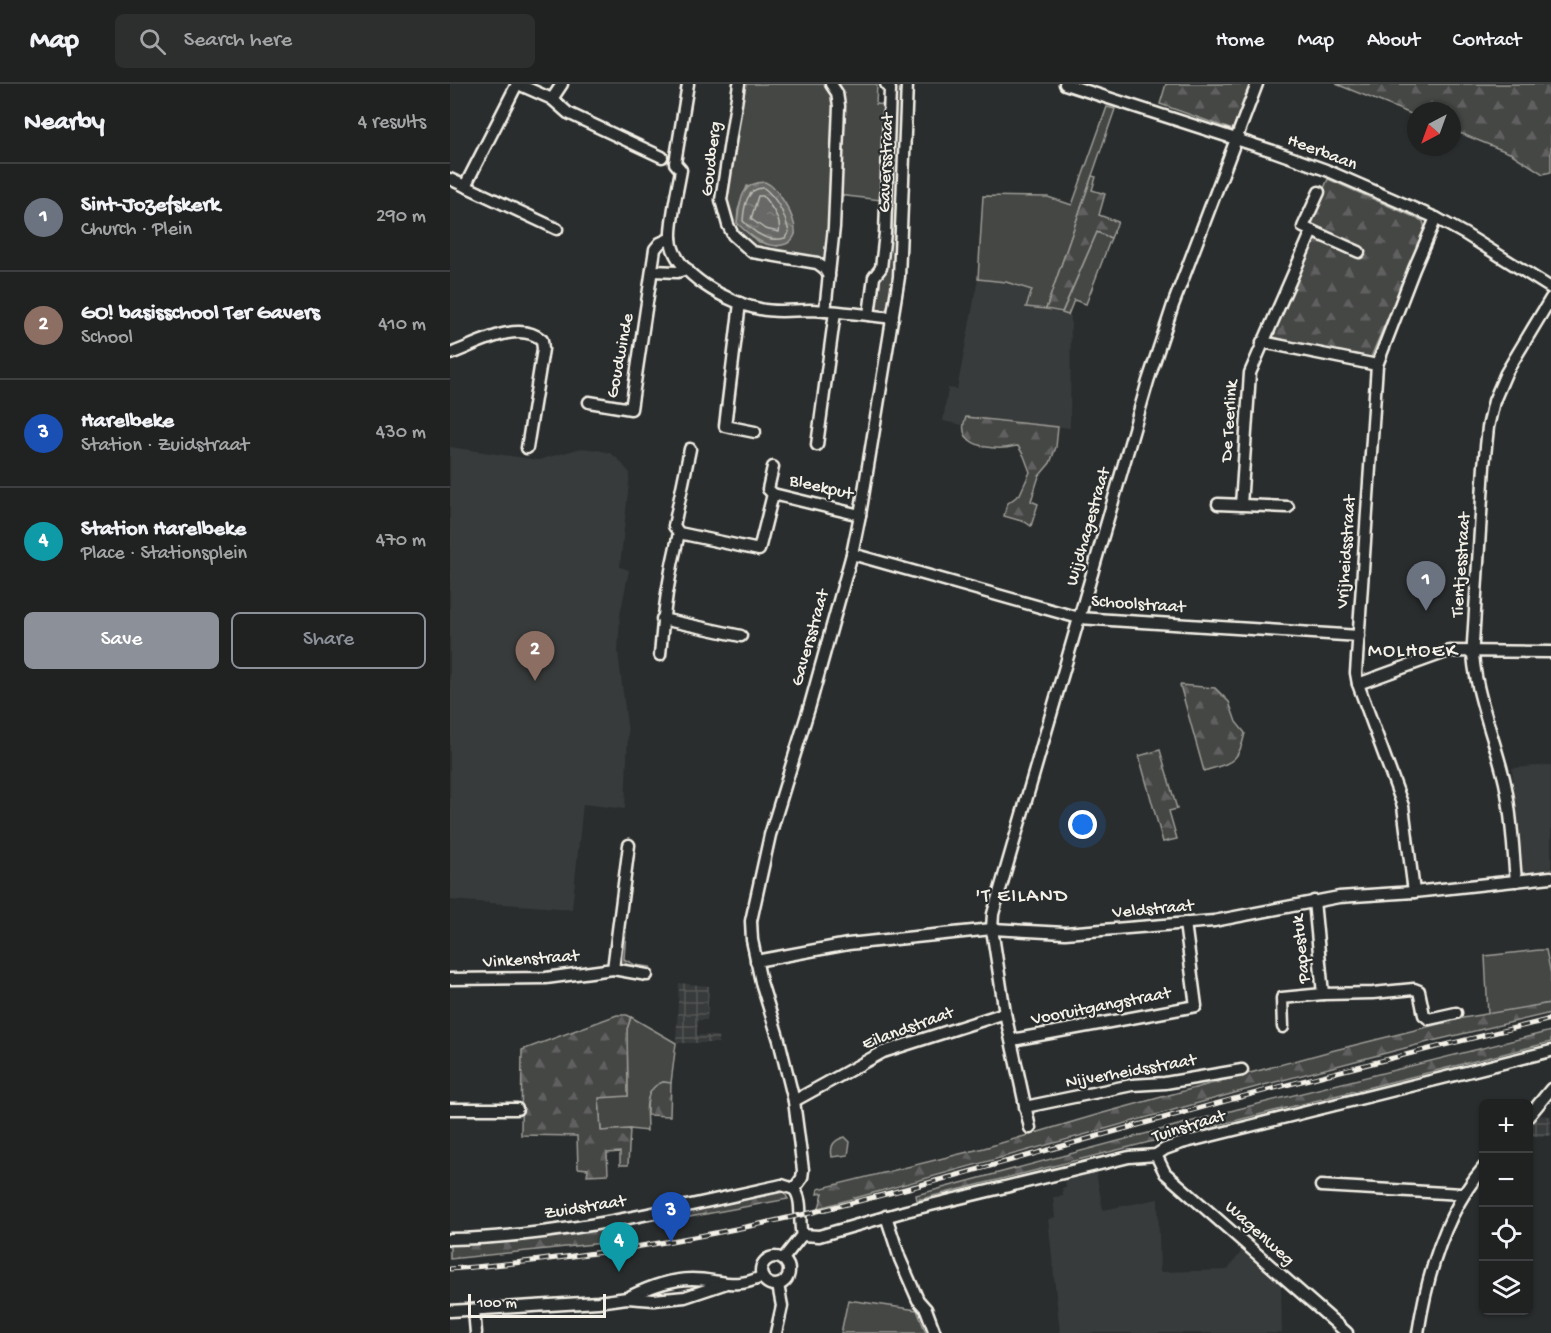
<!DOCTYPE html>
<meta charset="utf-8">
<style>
:root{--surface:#202222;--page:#2d2f2f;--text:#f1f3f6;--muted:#a2a4a5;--line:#3d3f40;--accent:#8c9099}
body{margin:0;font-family:"Gochi Hand",sans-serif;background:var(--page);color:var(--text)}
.controls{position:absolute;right:18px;bottom:18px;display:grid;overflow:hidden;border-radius:9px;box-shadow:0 2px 4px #0004}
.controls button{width:54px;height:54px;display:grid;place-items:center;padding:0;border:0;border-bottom:2px solid var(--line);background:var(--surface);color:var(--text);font:30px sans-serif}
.compass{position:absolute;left:957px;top:18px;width:54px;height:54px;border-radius:50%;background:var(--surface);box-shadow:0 2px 4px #0004;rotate:221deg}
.scale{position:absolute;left:18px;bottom:15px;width:138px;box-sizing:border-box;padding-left:6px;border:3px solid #f4f1e8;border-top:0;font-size:16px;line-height:21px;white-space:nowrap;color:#f4f1e8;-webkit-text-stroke:4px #2a2d2e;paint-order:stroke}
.you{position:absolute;left:633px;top:741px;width:21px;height:21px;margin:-15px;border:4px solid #fff;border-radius:50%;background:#1a73e8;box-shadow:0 0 0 9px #1a73e833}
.badge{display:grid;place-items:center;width:39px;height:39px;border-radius:50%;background:var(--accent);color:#fff;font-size:20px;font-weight:700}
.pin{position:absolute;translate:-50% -50px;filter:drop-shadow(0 2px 3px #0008)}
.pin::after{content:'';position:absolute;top:32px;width:21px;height:18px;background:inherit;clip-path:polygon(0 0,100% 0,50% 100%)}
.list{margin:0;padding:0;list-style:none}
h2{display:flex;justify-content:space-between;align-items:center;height:78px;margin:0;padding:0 24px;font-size:26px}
h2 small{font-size:20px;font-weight:400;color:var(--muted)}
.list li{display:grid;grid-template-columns:39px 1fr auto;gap:18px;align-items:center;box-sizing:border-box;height:108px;padding:0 24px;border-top:2px solid var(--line)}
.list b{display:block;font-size:22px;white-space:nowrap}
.list p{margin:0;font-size:20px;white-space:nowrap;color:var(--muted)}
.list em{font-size:20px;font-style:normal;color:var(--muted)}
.actions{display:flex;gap:12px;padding:18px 24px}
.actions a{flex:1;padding:14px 0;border:2px solid var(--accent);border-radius:9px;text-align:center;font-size:21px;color:var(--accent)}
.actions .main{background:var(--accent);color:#fff}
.icon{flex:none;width:33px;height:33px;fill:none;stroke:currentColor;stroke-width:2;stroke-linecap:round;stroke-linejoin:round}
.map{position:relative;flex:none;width:1101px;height:1249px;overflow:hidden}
header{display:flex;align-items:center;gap:36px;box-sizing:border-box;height:84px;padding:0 30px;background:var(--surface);border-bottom:2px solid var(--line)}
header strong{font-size:28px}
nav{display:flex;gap:33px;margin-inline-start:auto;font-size:21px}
.search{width:420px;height:54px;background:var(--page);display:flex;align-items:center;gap:15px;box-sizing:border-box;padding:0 21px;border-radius:9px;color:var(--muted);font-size:22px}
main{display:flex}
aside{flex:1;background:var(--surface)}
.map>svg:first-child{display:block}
.built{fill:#373a3a}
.industrial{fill:url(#industrial-grid)}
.green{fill:#444645;stroke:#9c9c96;stroke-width:1.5;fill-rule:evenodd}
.forest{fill:url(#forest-firs);stroke:#9c9c96;stroke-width:1.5}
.water{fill:url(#water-ripples);stroke:#9f9f9a;stroke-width:1.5}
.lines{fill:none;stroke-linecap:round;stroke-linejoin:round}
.shore{stroke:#bcbab4;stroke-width:1.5}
.minor-casing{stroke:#f4f1e8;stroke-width:15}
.minor{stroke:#2a2d2e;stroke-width:10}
.rail-casing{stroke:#f4f1e8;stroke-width:5}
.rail{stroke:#2a2d2e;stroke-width:3;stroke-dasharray:9;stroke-linecap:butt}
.labels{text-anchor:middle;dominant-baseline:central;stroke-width:4.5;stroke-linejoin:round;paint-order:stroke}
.street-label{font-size:18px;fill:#f4f1e8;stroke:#2a2d2e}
.neighbourhood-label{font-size:20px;letter-spacing:1.5px;fill:#f4f1e8;stroke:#2a2d2e}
</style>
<header>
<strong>Map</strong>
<div class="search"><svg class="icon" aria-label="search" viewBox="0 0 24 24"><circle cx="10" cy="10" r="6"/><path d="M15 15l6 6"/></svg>Search here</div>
<nav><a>Home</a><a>Map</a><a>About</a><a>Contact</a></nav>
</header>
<main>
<aside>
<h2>Nearby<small>4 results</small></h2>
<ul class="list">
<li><span class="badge" style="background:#6b7280">1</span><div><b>Sint-Jozefskerk</b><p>Church · Plein</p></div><em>290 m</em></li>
<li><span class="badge" style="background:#8d6e63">2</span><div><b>GO! basisschool Ter Gavers</b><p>School</p></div><em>410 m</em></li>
<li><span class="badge" style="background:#1a4fb4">3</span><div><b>Harelbeke</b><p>Station · Zuidstraat</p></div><em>430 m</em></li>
<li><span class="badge" style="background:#0f9aa8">4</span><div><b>Station Harelbeke</b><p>Place · Stationsplein</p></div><em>470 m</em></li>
</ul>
<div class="actions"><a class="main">Save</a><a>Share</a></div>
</aside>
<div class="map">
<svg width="1101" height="1249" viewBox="0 0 1101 1249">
<defs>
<pattern id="industrial-grid" width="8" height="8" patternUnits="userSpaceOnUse" patternTransform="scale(1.5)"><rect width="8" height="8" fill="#373a3a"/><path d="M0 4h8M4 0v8" fill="none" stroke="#555756"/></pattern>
<pattern id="forest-firs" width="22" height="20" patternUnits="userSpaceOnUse" patternTransform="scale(1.5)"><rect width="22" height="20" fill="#444645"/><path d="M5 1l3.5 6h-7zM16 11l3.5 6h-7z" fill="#606160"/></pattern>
<pattern id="water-ripples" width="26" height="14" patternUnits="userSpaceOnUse" patternTransform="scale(1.5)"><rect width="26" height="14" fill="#676866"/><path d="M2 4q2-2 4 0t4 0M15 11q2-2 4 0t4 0" fill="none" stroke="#7d7e7c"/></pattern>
</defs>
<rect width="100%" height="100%" fill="#2a2d2e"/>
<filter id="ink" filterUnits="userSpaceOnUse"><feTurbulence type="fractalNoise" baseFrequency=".0167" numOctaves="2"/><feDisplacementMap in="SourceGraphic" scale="12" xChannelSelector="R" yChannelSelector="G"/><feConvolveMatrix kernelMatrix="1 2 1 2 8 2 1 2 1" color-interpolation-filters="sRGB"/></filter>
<g filter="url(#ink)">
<g class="built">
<polygon points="528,195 556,198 582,206 576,223 596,225 621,232 620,344 516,333 512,341 493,337 498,304 507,305"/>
<polygon points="0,363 88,376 132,364 148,366 160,369 167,374 180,389 170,483 179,486 170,531 168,568 178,649 175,725 133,720 122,825 0,816"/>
<polygon points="1101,681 1101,787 1072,789 1062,684"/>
<polygon points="646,1088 653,1126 708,1115 710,1188 777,1186 792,1167 831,1202 832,1249 610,1249 598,1135 605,1134 603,1113 613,1112 612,1104 616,1103 615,1096"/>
</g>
<g class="industrial">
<polygon points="229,899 259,902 257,936 248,936 247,951 268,952 269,959 226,959"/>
<polygon points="1086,1031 1101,1032 1101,1052 1079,1052 1079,1040"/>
</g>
<g class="green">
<path d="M 294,0 L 376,0 L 384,9 L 381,127 L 376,183 L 300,163 L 282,145 L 276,115 ZM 297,102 L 340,129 L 345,150 L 328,162 L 309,158 L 287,139 L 288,126 Z"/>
<polygon points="386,0 427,0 426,20 436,21 431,116 388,111"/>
<polygon points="445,0 451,0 444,200 440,223 431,228 428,227 424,220 439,135"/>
<polygon points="657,23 665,25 596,225 576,223 582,206 556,198 528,195 533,112 598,113 622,121"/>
<polygon points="647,148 661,154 636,220 624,216 618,231 612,229"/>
<polygon points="1089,866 1096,866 1101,890 1101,919 1038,931 1035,872"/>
<path d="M 181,933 L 226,959 L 221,999 L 213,998 C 191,1015 197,1021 197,1047 L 180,1045 L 151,1047 L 149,1013 L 178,1012 L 177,945 Z"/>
<path d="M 395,1053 L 400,1058 L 398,1071 L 382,1073 C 380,1062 383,1056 395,1053 Z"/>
<polygon points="398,1216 467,1226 476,1249 391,1249"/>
</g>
<g class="forest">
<polygon points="716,0 805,0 787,44 783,46 710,20"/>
<polygon points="886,0 1101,0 1101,88 1093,90 1062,70 1002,46 1002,27 966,27 966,32"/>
<polygon points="642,92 646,93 642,106 655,110 649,131 668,138 661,154 647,148 612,228 596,225"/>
<polygon points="878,95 973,137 975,145 921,273 916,276 824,253 822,246 863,155 868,153 858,141"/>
<path d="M 516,333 L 608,343 L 606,363 L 600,379 L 589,392 L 581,417 L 588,420 L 581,442 L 575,438 L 554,432 L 557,420 L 570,410 L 580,388 L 574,372 L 568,362 C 563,362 559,364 554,364 C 534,365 505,359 516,333 Z"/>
<path d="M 730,601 L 765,604 L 779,618 L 786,638 L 795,649 C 788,680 782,678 754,687 Z"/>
<polygon points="710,666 727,725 719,727 727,755 713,758 689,672"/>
<polygon points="170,843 176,846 174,875 185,881 200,883 203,887 185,885 170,880 168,875"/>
<polygon points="1101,919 1101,929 982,957 810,1002 369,1124 373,1109 367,1110 368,1105 534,1064 653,1029 881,967 1013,934"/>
<polygon points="167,931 177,931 181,933 177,945 178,1012 149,1014 151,1047 180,1045 178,1081 170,1081 170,1068 157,1069 158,1090 137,1091 138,1085 128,1084 127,1052 71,1051 72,966"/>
<polygon points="1101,947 1101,958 467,1116 466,1111 788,1025"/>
<path d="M 213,998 L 221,999 L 220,1032 L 197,1031 C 197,1016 197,1003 213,998 Z"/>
<polygon points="334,1108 338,1115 212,1138 212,1136 207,1137 207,1134"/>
<polygon points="170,1143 172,1157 0,1175 0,1161 38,1159"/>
</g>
<path class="water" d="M 315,98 C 328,103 347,135 345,150 C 344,154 340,158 336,160 C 317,167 299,151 287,139 C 290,118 290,98 315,98 Z"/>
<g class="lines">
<g class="shore">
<path d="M 314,104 C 328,115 335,131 339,148 L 335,154 C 318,159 304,149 293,137 C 294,122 297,103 314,104 Z"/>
<path d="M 308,112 L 313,112 C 321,122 332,136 329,148 L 315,145 L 301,135 Z"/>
</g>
<defs>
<g id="minor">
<polyline points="68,0 102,15 118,29 212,73"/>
<path d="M 238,0 L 225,79 L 231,86 C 228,104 220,137 221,154 C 222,189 280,220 310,225 C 326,229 344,226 360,226 C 388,227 416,231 443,234"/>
<polyline points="289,0 271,116 278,141 283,151 302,168 367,179 374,184 379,192"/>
<polyline points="615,0 823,67 876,86 986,134 1015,150 1101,204"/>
<polyline points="102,15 112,0"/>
<polyline points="0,95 107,145"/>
<polyline points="15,102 67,0"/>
<polyline points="869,108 853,143 909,168"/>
<polyline points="203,187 227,188 237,185"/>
<polyline points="290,219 275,342 305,348"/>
<polyline points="375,227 384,143 389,22 387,9 381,0"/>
<polyline points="419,231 424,193 431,184 435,149 440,5 436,0"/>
<polyline points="812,258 927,281"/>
<path d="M 0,270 C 26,261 68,235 92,256 L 93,265 L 77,364"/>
<polyline points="139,318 181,325 205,165 210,159 221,154"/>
<polyline points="367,361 385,228"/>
<polyline points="240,365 224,442 229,449 309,466 323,410 410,431"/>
<polyline points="323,383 318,405 323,410"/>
<polyline points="768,420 838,423"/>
<polyline points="791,421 800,289 862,147"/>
<polyline points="402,470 629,534 909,552"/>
<polyline points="212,535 291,552"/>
<path d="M 210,571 C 213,529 219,490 229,449"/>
<polyline points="908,600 999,567 1101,568"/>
<path d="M 1066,797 C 1063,765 1062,731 1055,699 C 1046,658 1021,599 1023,559 L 1034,382 L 1038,343 L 1044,317 L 1056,289 L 1101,214"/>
<polyline points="964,808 953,722 908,600 906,589 927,281 964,185 986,134"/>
<polyline points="864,817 873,910"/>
<polyline points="306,877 398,860 542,845 615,849 764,837 889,813 964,808 1101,793"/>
<polyline points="163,885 197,891"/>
<polyline points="0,895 96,894 163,885 179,761"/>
<polyline points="833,943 832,914 873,910 923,909 964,905 969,907 974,931 979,935 1006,929"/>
<polyline points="562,956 746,922 735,839"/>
<polyline points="344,1017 433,968 555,929"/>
<polyline points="575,1023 682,1001 715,999 792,986"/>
<polyline points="0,1025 67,1025"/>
<polyline points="1078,1033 1101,1005"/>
<polyline points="580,1044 555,929 542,845 543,830 698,297 723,221 807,0"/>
<polyline points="706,1071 715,1089 897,1249"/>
<polyline points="871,1102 1012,1110"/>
<polyline points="344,1105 352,1094 353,1086 344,1017 329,956 311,898 302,856 301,837 320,751 360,621 402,470 410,431 449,193 457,0"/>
<path d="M 344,1105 C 354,1116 348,1137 352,1151"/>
<polyline points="436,1132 450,1175 468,1216 476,1225 485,1249"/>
<polyline points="352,1151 369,1152 456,1127 679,1073 706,1071 715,1065 732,1059 1101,967"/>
<path d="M 0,1155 C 113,1153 222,1125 332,1101 L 344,1105"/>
<circle cx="325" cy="1187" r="14"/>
<polyline points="333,1175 352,1151"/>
<path d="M 179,1213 C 199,1203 220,1195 242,1195 C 269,1195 284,1206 311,1193"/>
<polyline points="24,1226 26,1249"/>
<polyline points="0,1227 148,1218 177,1214 204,1216 235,1213 274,1200"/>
<polyline points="326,1249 332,1222 328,1201"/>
<path d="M 968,1249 C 977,1191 995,1128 1034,1083"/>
</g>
</defs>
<use href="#minor" class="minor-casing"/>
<use href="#minor" class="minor"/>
<defs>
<path id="rail" d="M 0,1185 C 138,1174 275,1151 409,1117 C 517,1090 624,1058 732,1029 C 854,995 978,965 1101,935"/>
</defs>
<use href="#rail" class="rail-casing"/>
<use href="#rail" class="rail"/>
</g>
</g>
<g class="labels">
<g class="street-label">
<text transform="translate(872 69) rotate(21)">Heerbaan</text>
<text transform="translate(262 75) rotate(-83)">Goudberg</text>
<text transform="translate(437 79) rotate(-88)">Gaversstraat</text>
<text transform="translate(171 272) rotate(-79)">Goudwinde</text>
<text transform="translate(780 337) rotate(-86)">De Teerlink</text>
<text transform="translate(371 404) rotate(13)">Bleekput</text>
<text transform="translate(639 443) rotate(-74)">Wijdhagestraat</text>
<text transform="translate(897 468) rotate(-86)">Vrijheidsstraat</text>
<text transform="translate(1012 481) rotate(-86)">Tientjesstraat</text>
<text transform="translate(688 521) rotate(4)">Schoolstraat</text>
<text transform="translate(361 554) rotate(-74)">Gaversstraat</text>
<text transform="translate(703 826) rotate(-5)">Veldstraat</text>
<text transform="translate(852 865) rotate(-96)">Papestuk</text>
<text transform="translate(81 876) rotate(-4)">Vinkenstraat</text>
<text transform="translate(651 923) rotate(-11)">Vooruitgangstraat</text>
<text transform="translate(458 945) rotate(-20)">Eilandstraat</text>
<text transform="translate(681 988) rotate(-10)">Nijverheidsstraat</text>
<text transform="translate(739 1043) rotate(-17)">Tuinstraat</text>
<text transform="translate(135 1124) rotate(-9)">Zuidstraat</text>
<text transform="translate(809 1150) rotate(42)">Wagenweg</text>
</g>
<g class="neighbourhood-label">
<text x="963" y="568">MOLHOEK</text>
<text x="572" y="813">'T EILAND</text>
</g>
</g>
</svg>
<div class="controls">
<button>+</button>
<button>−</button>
<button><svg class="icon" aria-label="locate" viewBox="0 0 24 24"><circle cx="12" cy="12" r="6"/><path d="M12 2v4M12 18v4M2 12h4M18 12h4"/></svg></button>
<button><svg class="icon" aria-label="layers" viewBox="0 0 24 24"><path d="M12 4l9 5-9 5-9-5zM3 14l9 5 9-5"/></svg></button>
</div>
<svg class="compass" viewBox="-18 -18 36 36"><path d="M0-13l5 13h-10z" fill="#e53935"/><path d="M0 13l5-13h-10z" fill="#a2a4a5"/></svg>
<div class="scale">100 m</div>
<div class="you"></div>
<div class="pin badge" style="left:976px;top:527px;background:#6b7280">1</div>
<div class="pin badge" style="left:85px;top:597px;background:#8d6e63">2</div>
<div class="pin badge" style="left:221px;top:1158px;background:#1a4fb4">3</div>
<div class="pin badge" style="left:169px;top:1188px;background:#0f9aa8">4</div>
</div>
</main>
